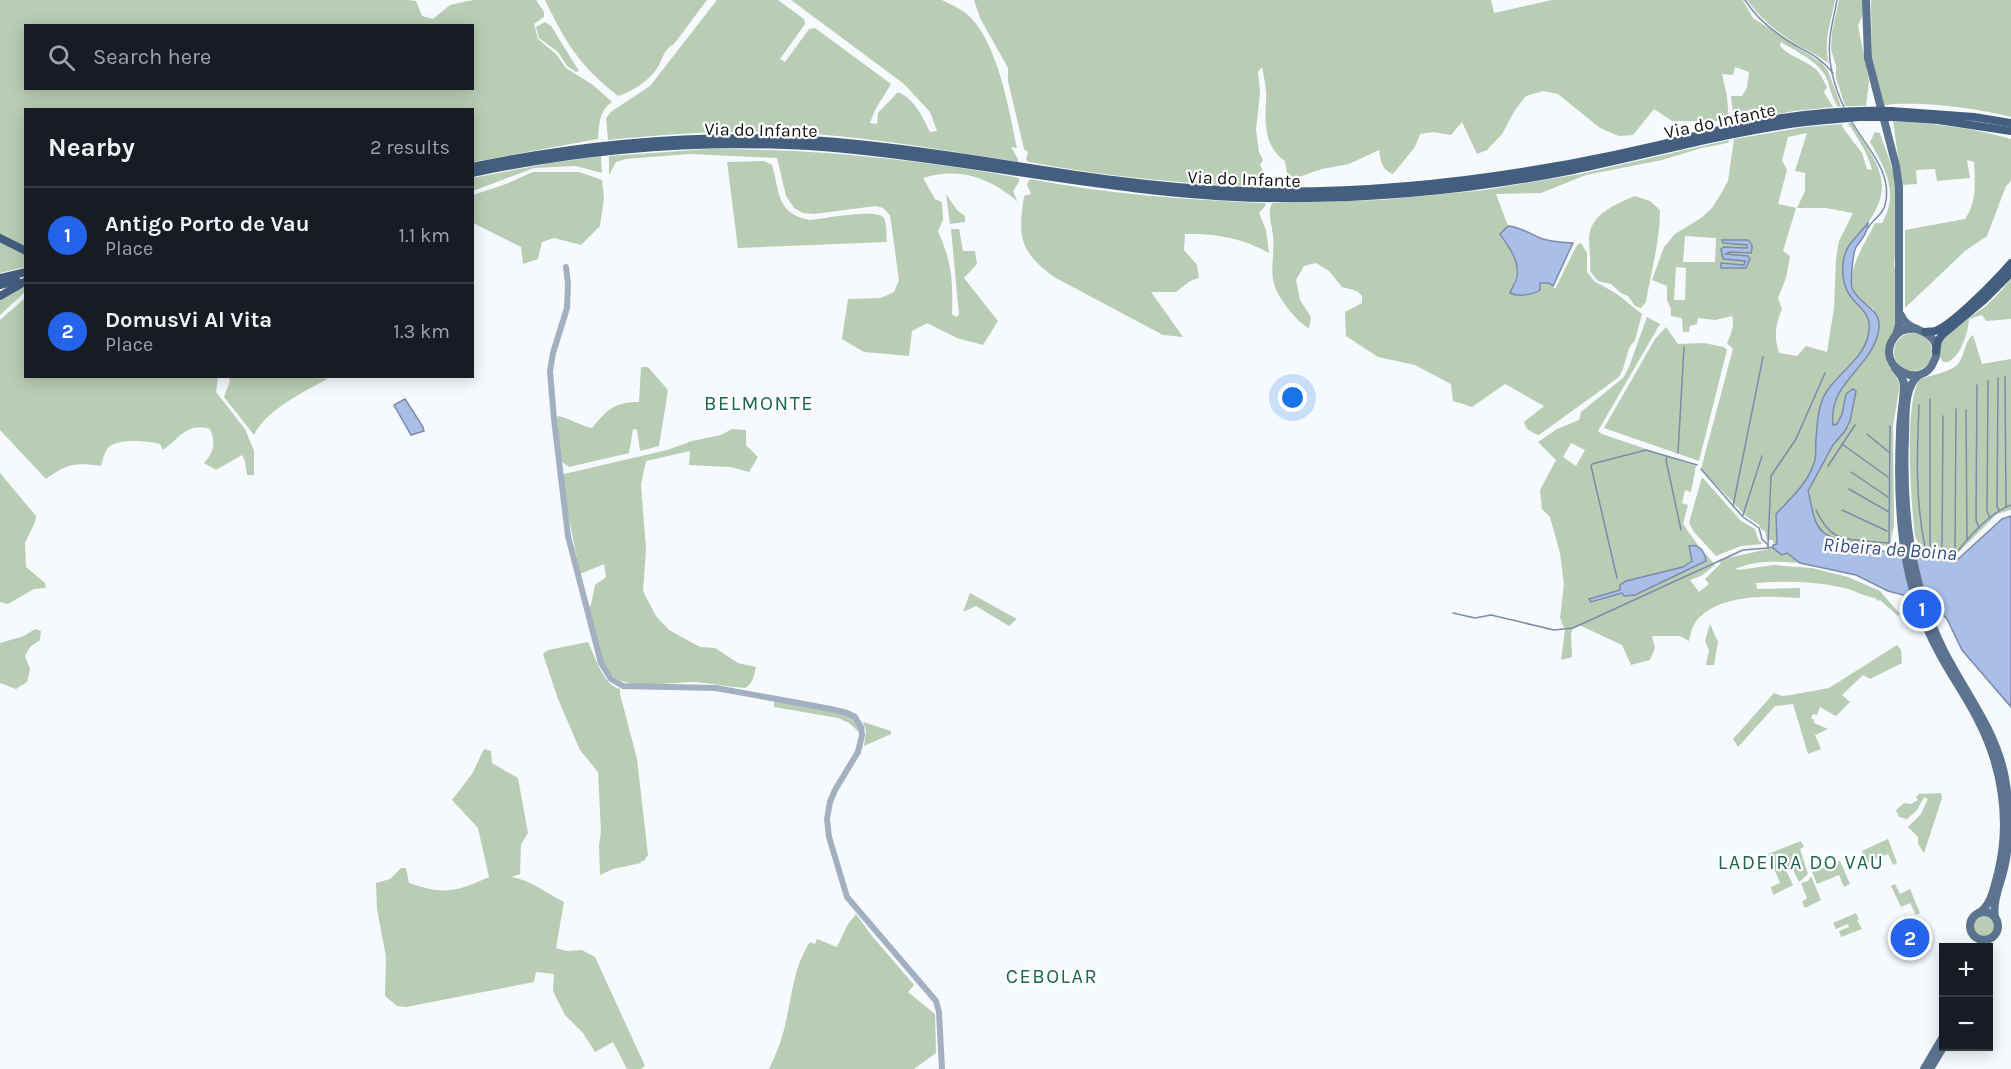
<!DOCTYPE html>
<meta charset="utf-8">
<style>
:root{--surface:#171b24;--page:#20242c;--text:#f1f3f6;--muted:#9ea1a6;--line:#363941;--accent:#2563eb}
body{margin:0;font-family:Karla,sans-serif;background:var(--page);color:var(--text)}
.controls{position:absolute;right:18px;bottom:18px;display:grid;overflow:hidden;border-radius:0px;box-shadow:0 3px 15px #0003}
.controls button{width:54px;height:54px;display:grid;place-items:center;padding:0;border:0;border-bottom:2px solid var(--line);background:var(--surface);color:var(--text);font:30px sans-serif}
.you{position:absolute;left:1293px;top:398px;width:21px;height:21px;margin:-15px;border:4px solid #fff;border-radius:50%;background:#1a73e8;box-shadow:0 0 0 9px #1a73e833}
.badge{display:grid;place-items:center;width:39px;height:39px;border-radius:50%;background:var(--accent);color:#fff;font-size:20px;font-weight:700}
.pin{position:absolute;translate:-50% -50%;border:3px solid #fff;box-shadow:0 2px 6px #0006}
.list{margin:0;padding:0;list-style:none}
h2{display:flex;justify-content:space-between;align-items:center;height:78px;margin:0;padding:0 24px;font-size:26px}
h2 small{font-size:20px;font-weight:400;color:var(--muted)}
.list li{display:grid;grid-template-columns:39px 1fr auto;gap:18px;align-items:center;box-sizing:border-box;height:96px;padding:0 24px;border-top:2px solid var(--line)}
.list b{display:block;font-size:22px;white-space:nowrap}
.list p{margin:0;font-size:20px;white-space:nowrap;color:var(--muted)}
.list em{font-size:20px;font-style:normal;color:var(--muted)}
.icon{flex:none;width:33px;height:33px;fill:none;stroke:currentColor;stroke-width:2;stroke-linecap:round;stroke-linejoin:round}
.map{position:relative;flex:none;width:2011px;height:1069px;overflow:hidden}
.search{position:absolute;background:var(--surface);box-shadow:0 3px 15px #0003;left:24px;top:24px;width:450px;height:66px;display:flex;align-items:center;gap:15px;box-sizing:border-box;padding:0 21px;border-radius:0px;color:var(--muted);font-size:22px}
.panel{position:absolute;background:var(--surface);box-shadow:0 3px 15px #0003;left:24px;top:108px;width:450px;height:270px;border-radius:0px}
.map>svg:first-child{display:block}
.green{fill:#b9cdb4;fill-rule:evenodd}
.water{fill:#aabfe7;stroke:#7c8ba8;stroke-width:1.5}
.lines{fill:none;stroke-linecap:round;stroke-linejoin:round}
.stream{stroke:#7c8ba8;stroke-width:1.5}
.minor{stroke:#a3b0c0;stroke-width:6}
.major{stroke:#5c7490;stroke-width:8}
.highway{stroke:#435e7e;stroke-width:8}
.highway-bridge{stroke:#435e7e;stroke-width:8}
.labels{text-anchor:middle;dominant-baseline:central;stroke-width:4.5;stroke-linejoin:round;paint-order:stroke}
.street-label{font-size:18px;fill:#111214;stroke:#fff}
.neighbourhood-label{font-size:20px;letter-spacing:1.5px;fill:#1d654e;stroke:#fff}
.water-label{font-size:20px;font-style:italic;fill:#385184;stroke:#fff}
</style>
<div class="map">
<svg width="2011" height="1069" viewBox="0 0 2011 1069">
<rect width="100%" height="100%" fill="#f6f9fe"/>
<g class="green">
<path d="M 0,0 L 408,0 L 416,1 L 422,16 L 433,19 L 450,5 L 473,0 L 536,0 L 544,12 L 544,17 L 534,24 L 538,39 L 556,54 L 566,68 L 593,85 L 612,102 C 599,111 599,125 598,139 L 473,162 L 472,110 L 26,110 L 25,247 L 0,234 ZM 26,26 L 472,26 L 472,88 L 26,88 Z"/>
<path d="M 545,0 L 707,0 L 674,44 C 664,49 663,58 658,67 C 649,81 633,91 618,96 C 579,65 567,45 545,0 Z"/>
<path d="M 717,0 L 778,0 L 804,19 L 805,24 L 780,59 L 785,62 L 809,29 L 815,28 L 891,84 L 875,110 L 870,123 L 877,124 L 878,113 L 898,92 C 915,99 923,118 930,132 L 937,131 L 930,112 L 904,84 L 791,0 L 942,0 C 949,4 957,7 963,11 C 997,35 1009,110 1017,148 L 1011,147 L 1018,159 L 1018,162 C 950,151 882,139 814,134 C 745,129 676,133 608,140 L 606,118 L 612,111 L 650,86 Z"/>
<path d="M 974,0 L 1491,0 L 1494,13 L 1552,0 L 1743,0 L 1753,18 L 1822,63 L 1828,71 L 1841,106 L 1838,107 C 1830,95 1830,84 1825,75 C 1816,60 1795,51 1781,42 L 1780,46 C 1789,56 1802,59 1813,67 C 1820,72 1823,80 1827,87 L 1824,92 L 1833,107 L 1794,111 L 1734,122 L 1731,96 L 1742,96 L 1747,88 L 1749,72 L 1735,67 L 1733,75 L 1722,74 L 1727,96 L 1729,121 L 1672,121 L 1654,109 L 1633,135 L 1619,136 L 1600,128 L 1558,94 L 1543,91 L 1526,96 L 1515,110 L 1502,134 L 1487,150 L 1477,154 L 1462,122 L 1451,135 L 1433,132 L 1420,134 L 1415,147 L 1393,174 C 1381,169 1381,161 1379,150 L 1349,164 L 1322,169 L 1302,176 L 1288,178 L 1285,161 C 1264,146 1265,124 1266,100 C 1267,90 1264,77 1262,67 L 1258,72 L 1260,93 L 1256,130 L 1259,152 L 1263,160 L 1260,165 L 1264,173 L 1262,182 L 1266,187 C 1186,184 1107,177 1029,162 L 1026,160 L 1028,152 L 1024,149 L 1008,81 L 1008,68 L 980,18 Z"/>
<path d="M 1747,0 L 1835,0 C 1831,22 1823,42 1829,64 C 1818,55 1808,51 1796,44 C 1779,34 1759,17 1747,0 Z"/>
<polygon points="1839,0 1863,0 1863,14 1858,26 1869,81 1866,106 1845,106 1836,78 1836,66 1831,49 1832,32"/>
<path d="M 1871,0 L 2011,0 L 2011,117 C 1975,108 1921,101 1884,105 L 1872,58 Z"/>
<polygon points="545,22 551,26 579,71 576,72 567,66 558,52 539,38 536,27"/>
<path d="M 1893,121 C 1931,123 1974,128 2011,139 L 2011,181 L 2006,186 L 1987,236 L 1965,251 L 1905,308 L 1905,230 L 1965,219 C 1977,202 1975,182 1974,162 L 1967,160 L 1970,178 L 1937,181 L 1935,169 L 1916,170 L 1917,184 L 1902,185 Z"/>
<path d="M 1851,122 C 1876,163 1899,183 1864,228 C 1855,240 1846,248 1844,263 C 1839,301 1867,299 1869,324 C 1872,354 1840,370 1827,392 C 1814,412 1819,437 1815,459 C 1812,480 1790,499 1776,514 L 1777,544 L 1774,544 L 1773,540 L 1767,540 L 1765,531 L 1762,530 L 1759,525 L 1746,516 L 1701,469 L 1733,349 L 1727,343 C 1731,334 1735,326 1732,316 L 1715,320 L 1698,318 L 1697,324 L 1690,326 L 1689,332 L 1683,332 L 1682,318 L 1671,316 L 1671,309 L 1667,300 L 1667,286 L 1652,280 L 1664,247 L 1675,234 L 1701,218 L 1712,208 L 1722,192 L 1728,181 L 1734,139 L 1805,127 L 1842,124 L 1843,128 L 1862,153 L 1867,169 L 1872,170 C 1868,153 1857,137 1848,123 ZM 1807,133 L 1795,171 L 1805,173 L 1805,191 L 1797,208 L 1778,204 L 1787,170 L 1782,160 L 1788,137 ZM 1796,208 L 1826,208 L 1853,213 L 1839,241 L 1836,258 L 1834,308 L 1827,352 L 1806,346 L 1797,356 L 1779,353 C 1774,336 1775,326 1782,309 L 1778,298 L 1786,278 L 1790,256 L 1783,251 ZM 1685,236 L 1716,238 L 1715,262 L 1683,262 ZM 1723,240 L 1748,240 C 1753,244 1753,248 1751,253 L 1730,252 L 1726,255 L 1748,256 L 1750,260 L 1746,268 L 1721,268 L 1722,263 L 1744,265 L 1745,261 L 1723,259 L 1722,249 L 1725,247 L 1747,249 L 1747,245 L 1724,243 ZM 1676,267 L 1686,268 L 1685,300 L 1674,300 Z"/>
<path d="M 1875,132 L 1880,133 C 1884,146 1890,159 1893,173 C 1900,198 1896,241 1894,267 L 1897,268 L 1895,302 L 1897,323 L 1885,348 L 1887,362 L 1900,384 L 1893,426 L 1894,525 L 1890,546 C 1872,545 1834,544 1822,531 C 1812,521 1812,504 1808,491 L 1829,452 L 1831,399 L 1874,344 L 1878,334 L 1874,309 C 1866,303 1857,298 1853,289 C 1845,273 1868,238 1875,223 L 1882,223 C 1899,194 1886,169 1870,142 Z"/>
<path d="M 1729,140 L 1728,143 L 1702,148 L 1662,160 L 1586,175 L 1541,193 L 1496,194 L 1508,226 L 1500,235 C 1514,253 1522,265 1512,288 L 1525,293 L 1535,293 L 1540,283 L 1549,283 L 1555,289 L 1577,245 L 1581,243 L 1587,253 L 1587,272 L 1594,281 L 1617,294 L 1642,314 L 1635,340 L 1629,348 L 1623,369 L 1619,377 L 1539,435 C 1532,433 1525,429 1524,422 L 1544,406 L 1505,384 L 1472,407 L 1453,401 L 1451,384 L 1415,365 L 1378,357 L 1346,336 L 1345,312 L 1362,303 L 1362,296 L 1357,291 L 1342,287 L 1329,271 L 1316,263 L 1304,266 L 1296,280 L 1300,300 L 1311,317 L 1309,328 C 1297,323 1277,296 1274,284 C 1270,271 1275,250 1273,236 C 1272,225 1267,213 1272,203 L 1381,200 L 1485,190 L 1580,174 Z"/>
<path d="M 709,149 C 813,149 917,159 1019,178 L 1019,182 L 1013,191 L 1017,201 C 988,177 959,167 923,178 L 935,199 L 942,202 L 943,220 L 938,231 C 952,263 953,280 952,314 L 956,317 L 959,315 L 951,229 L 959,229 L 963,251 L 975,251 L 977,264 L 964,278 L 998,321 L 983,345 L 957,338 L 927,323 L 912,331 L 909,356 L 864,352 L 842,339 L 848,299 L 881,298 L 894,292 L 899,280 L 890,215 L 883,208 L 876,206 L 814,214 L 803,213 L 794,208 L 786,196 L 777,158 L 689,154 L 626,159 L 616,162 L 609,175 L 609,156 Z"/>
<polygon points="601,156 602,173 576,166 534,168 473,191 473,178 545,164"/>
<path d="M 764,161 L 772,165 C 780,192 776,214 810,220 C 823,219 878,208 884,218 C 887,224 886,235 887,242 L 738,248 L 727,162 Z"/>
<polygon points="533,172 579,172 602,180 604,198 600,226 581,245 554,238 542,242 538,259 523,264 521,247 473,223 473,195 506,184"/>
<path d="M 1030,179 C 1108,194 1186,200 1265,203 L 1266,205 L 1259,213 L 1266,230 L 1269,253 C 1243,238 1215,233 1185,234 L 1184,250 L 1197,265 L 1199,278 L 1190,281 L 1176,292 L 1151,292 L 1183,337 L 1163,335 L 1054,277 C 1019,251 1018,237 1024,196 L 1031,194 L 1027,184 Z"/>
<polygon points="946,194 957,210 965,216 965,222 950,224"/>
<path d="M 1635,196 L 1650,201 L 1660,210 C 1660,241 1651,272 1646,302 L 1641,308 L 1635,306 L 1628,296 L 1621,293 L 1611,284 L 1598,281 L 1590,271 C 1591,260 1589,249 1589,238 C 1590,214 1616,204 1635,196 Z"/>
<polygon points="0,240 25,253 25,267 0,273"/>
<path d="M 2011,279 L 2011,319 L 1986,321 L 1982,315 L 1969,319 C 1968,333 1961,356 1948,362 L 1943,362 C 1927,337 1974,317 1988,304 C 1997,296 2004,287 2011,279 Z"/>
<polygon points="25,287 25,292 0,315 0,301 16,290"/>
<path d="M 25,298 L 26,376 L 218,377 L 216,392 L 245,429 L 254,451 L 254,475 L 247,475 L 245,461 L 242,455 L 216,470 L 204,463 C 214,452 216,443 210,429 C 187,422 180,438 163,450 L 160,444 C 148,441 117,438 108,448 C 104,452 103,460 101,466 C 75,462 66,464 46,479 L 0,430 L 0,320 Z"/>
<path d="M 1647,317 L 1660,324 L 1598,431 L 1602,434 L 1696,466 L 1691,492 L 1685,490 L 1682,503 L 1688,505 L 1683,524 L 1700,548 L 1696,546 L 1692,561 L 1684,567 L 1626,581 L 1620,590 L 1590,599 L 1622,593 L 1624,596 L 1635,595 L 1706,561 L 1705,553 L 1715,565 L 1701,576 L 1690,580 L 1699,592 L 1709,584 L 1705,579 L 1721,563 L 1718,560 L 1773,548 L 1782,555 L 1787,553 L 1800,563 C 1778,561 1755,560 1735,569 L 1739,570 L 1773,565 L 1812,568 L 1848,577 L 1880,591 L 1900,614 L 1898,616 L 1880,600 L 1878,601 L 1875,598 C 1863,596 1852,589 1840,587 C 1812,581 1784,581 1756,583 L 1757,589 L 1800,588 L 1800,598 C 1769,596 1726,594 1701,616 C 1693,622 1691,632 1689,641 L 1680,636 L 1652,636 L 1655,648 L 1650,660 L 1631,665 L 1622,645 L 1579,625 L 1573,628 L 1571,633 L 1572,657 L 1561,660 L 1565,630 L 1560,618 L 1564,584 L 1560,553 L 1550,517 L 1542,509 L 1540,490 L 1556,460 L 1538,442 L 1557,429 L 1579,420 L 1581,412 L 1623,378 L 1629,367 ZM 1571,443 L 1585,450 L 1576,466 L 1563,457 Z"/>
<polygon points="1666,327 1678,344 1704,343 1724,347 1727,350 1699,461 1604,428 1655,339"/>
<circle cx="1913" cy="352" r="19"/>
<path d="M 1973,335 L 1982,364 L 2011,359 L 2011,510 L 1997,514 L 1955,556 C 1935,555 1923,555 1915,536 C 1911,502 1904,406 1919,380 C 1931,374 1947,374 1957,365 C 1965,357 1964,341 1973,335 Z"/>
<path d="M 641,367 L 648,367 L 668,390 L 659,446 L 640,451 L 637,430 L 633,429 L 629,453 L 569,467 L 561,461 L 556,419 L 558,416 C 569,418 579,425 592,428 C 607,410 614,402 639,402 Z"/>
<path d="M 273,377 L 315,377 L 328,379 C 304,391 265,411 254,435 L 224,397 L 230,381 L 229,377 Z"/>
<path d="M 732,429 L 746,430 L 746,445 L 758,457 L 749,472 L 730,467 L 689,465 L 690,451 L 646,461 L 641,484 L 646,549 L 643,591 L 656,616 L 669,630 L 700,647 L 715,648 L 738,663 L 756,667 C 754,675 753,684 745,688 C 728,687 711,683 694,682 C 675,682 626,690 613,676 C 596,659 593,629 588,607 L 591,605 L 595,585 L 606,577 L 604,564 L 580,574 L 561,478 L 564,474 L 667,450 L 692,441 L 721,435 Z"/>
<polygon points="0,473 36,516 35,522 25,543 26,567 45,583 46,588 34,589 8,604 0,602"/>
<polygon points="1702,477 1741,521 1755,529 1758,539 1762,544 1741,546 1716,556 1694,532 1689,523"/>
<polygon points="970,593 1017,619 1009,626 976,606 963,612"/>
<polygon points="1710,624 1718,642 1714,665 1706,665 1709,650 1705,641"/>
<polygon points="35,629 41,631 40,640 30,647 25,656 30,669 27,682 16,689 0,683 0,643 24,636"/>
<path d="M 588,642 C 595,656 603,685 620,689 L 620,694 L 637,759 L 648,855 L 644,861 L 641,861 L 641,863 L 613,869 L 600,875 L 599,845 L 601,831 L 598,772 L 580,750 L 558,699 L 543,654 L 548,650 Z"/>
<polygon points="1897,645 1901,650 1902,663 1870,679 1863,675 1842,695 1850,702 1836,716 1820,707 1817,715 1813,714 1811,718 1814,720 1814,723 1828,729 1815,735 1821,749 1808,754 1793,704 1775,706 1738,747 1733,739 1774,693 1782,696 1791,695 1829,688"/>
<path d="M 774,701 C 790,704 850,709 857,723 C 858,724 859,731 859,732 L 849,723 L 838,718 L 774,707 Z"/>
<polygon points="863,722 891,731 891,734 864,746 866,731"/>
<path d="M 484,749 L 491,751 L 492,763 L 518,778 L 528,833 L 521,844 L 520,874 L 511,877 C 531,880 546,893 564,902 L 556,948 L 566,951 L 582,950 L 595,957 L 645,1066 L 641,1069 L 627,1069 L 613,1042 L 595,1052 L 583,1033 L 565,1015 L 553,991 L 554,974 L 536,972 L 534,982 L 406,1007 L 397,1006 L 385,996 L 386,957 L 377,909 L 376,883 L 390,879 L 401,868 L 406,868 L 409,883 C 444,895 456,892 489,877 L 478,828 L 452,800 L 472,774 Z"/>
<polygon points="1941,793 1942,798 1924,853 1918,844 1918,837 1908,827 1921,814 1928,799 1924,797 1917,810 1907,819 1899,817 1896,810 1904,803 1911,804 1918,800 1916,797 1919,794"/>
<polygon points="1888,839 1897,863 1893,865 1888,854 1867,863 1862,851"/>
<polygon points="1801,841 1804,847 1800,849 1808,874 1799,882 1791,866 1785,868 1793,885 1773,895 1771,887 1780,883 1768,854"/>
<polygon points="1840,861 1850,884 1844,887 1839,875 1817,884 1812,872"/>
<polygon points="1811,876 1821,900 1805,908 1802,902 1807,898 1801,883 1808,881"/>
<polygon points="1895,884 1900,894 1910,889 1920,913 1916,915 1910,903 1901,907 1891,886"/>
<polygon points="1856,913 1859,919 1857,920 1862,929 1841,937 1839,931 1849,927 1848,924 1836,929 1833,923"/>
<path d="M 856,914 L 872,936 L 914,985 L 908,992 L 935,1014 L 936,1053 L 914,1069 L 769,1069 C 773,1060 777,1052 780,1043 C 792,1009 790,972 810,942 L 815,944 L 817,939 L 837,947 L 848,924 Z"/>
<circle cx="1984" cy="928" r="12"/>
</g>
<g class="water">
<path d="M 1868,223 C 1867,234 1862,239 1856,247 C 1853,253 1850,281 1852,288 C 1860,308 1887,307 1877,337 C 1867,370 1828,385 1833,425 L 1837,424 L 1842,414 L 1846,394 L 1853,389 L 1856,391 L 1850,421 L 1845,431 L 1833,445 L 1808,491 C 1812,504 1812,520 1821,530 C 1836,548 1931,559 1956,561 L 2002,519 L 2011,516 L 2011,707 L 1962,650 L 1947,619 L 1941,613 L 1934,612 L 1923,604 L 1907,596 L 1888,591 L 1856,575 L 1800,563 L 1787,553 L 1782,555 L 1773,548 L 1773,545 L 1777,544 L 1776,514 C 1790,499 1808,483 1814,463 C 1817,456 1815,447 1816,440 C 1817,424 1818,404 1827,391 C 1839,372 1863,359 1868,336 C 1873,314 1862,311 1851,297 C 1840,283 1840,258 1850,244 C 1856,237 1862,230 1868,223 Z"/>
<path d="M 1508,226 C 1520,227 1529,233 1540,238 C 1550,242 1562,242 1573,243 L 1553,286 L 1549,283 L 1540,283 L 1540,290 C 1533,295 1518,297 1510,293 C 1512,287 1517,281 1517,275 C 1519,259 1508,246 1500,234 Z"/>
<path d="M 1722,240 L 1748,240 C 1753,244 1753,248 1751,253 L 1730,252 L 1726,254 L 1748,256 L 1750,259 L 1746,268 L 1721,268 L 1721,263 L 1744,265 L 1745,261 L 1723,259 L 1721,249 L 1724,247 L 1747,248 L 1747,245 L 1723,243 Z"/>
<polygon points="405,399 423,427 424,431 411,435 394,405"/>
<path d="M 1689,546 C 1699,543 1705,552 1706,561 L 1635,595 L 1624,596 L 1622,593 L 1591,602 L 1589,599 L 1620,590 L 1620,585 L 1626,581 L 1683,567 L 1692,561 Z"/>
</g>
<g class="lines">
<g class="stream">
<path d="M 1745,0 C 1757,19 1776,34 1795,45 C 1810,53 1822,59 1833,73"/>
<path d="M 1837,0 C 1835,13 1831,25 1830,38 C 1827,60 1834,87 1844,107"/>
<path d="M 1852,122 C 1866,147 1894,173 1885,205 C 1883,215 1873,219 1868,228"/>
<polyline points="2005,377 2006,507"/>
<polyline points="1998,378 1997,507 1999,510"/>
<polyline points="1988,381 1987,511 1990,518"/>
<polyline points="1977,385 1976,520 1979,528"/>
<path d="M 1919,405 C 1917,454 1915,499 1925,547 L 1955,554 L 1956,409"/>
<polyline points="1966,410 1967,540"/>
<polyline points="1867,434 1890,453"/>
<polyline points="1842,444 1888,477"/>
<polyline points="1678,453 1684,347"/>
<polyline points="1667,456 1666,460 1681,530"/>
<polyline points="1828,466 1855,425"/>
<polyline points="1701,469 1743,517 1759,528 1762,539 1768,545 1768,548 1773,547"/>
<polyline points="1851,472 1888,497"/>
<polyline points="1849,489 1889,512"/>
<polyline points="1733,506 1763,357"/>
<path d="M 1816,510 C 1831,542 1843,538 1875,542"/>
<polyline points="1842,510 1887,531"/>
<polyline points="1743,515 1762,456"/>
<polyline points="1768,545 1771,476 1796,439 1825,373"/>
<polyline points="1930,548 1930,399"/>
<polyline points="1875,549 1875,542 1889,543 1890,426"/>
<polyline points="1942,550 1943,416"/>
<path d="M 1956,562 L 1955,554 C 1971,535 1988,514 2011,505"/>
<polyline points="1617,578 1591,466 1592,464 1646,450 1697,465"/>
<polyline points="1453,613 1475,618 1491,615 1554,630 1573,628 1743,550 1768,548"/>
</g>
<polyline class="minor" points="566,267 568,284 567,308 553,353 550,371 554,419 568,536 601,663 611,679 623,686 716,688 831,709 847,713 855,717 861,727 862,735 858,752 835,790 830,802 827,819 829,837 847,897 936,1001 939,1012 942,1069"/>
<g class="major">
<polyline points="1866,0 1868,58 1896,166 1899,187 1899,325 1896,335"/>
<path d="M 1901,315 C 1907,332 1928,327 1935,343 C 1937,349 1937,356 1934,361 C 1922,392 1875,367 1893,339 C 1898,330 1908,328 1917,329"/>
<path d="M 1895,368 L 1901,376 L 1904,383 C 1904,400 1900,417 1900,433 C 1898,476 1899,523 1907,565 C 1914,601 1928,635 1947,667 C 1957,684 1968,700 1977,718 C 2002,765 2011,821 1998,873 C 1994,887 1992,904 1979,913"/>
<path d="M 1919,375 C 1903,388 1906,416 1905,435 C 1902,510 1910,583 1944,651 C 1965,692 1994,728 2004,773 C 2010,803 2011,834 2005,864 C 2002,881 1992,900 1995,917"/>
<circle cx="1984" cy="926" r="14"/>
<polyline points="1924,1069 1944,1035"/>
<polyline points="1930,1069 1944,1046"/>
</g>
<g class="highway">
<polyline points="1891,111 1974,117 2011,123"/>
<polyline points="1894,117 1938,120 2011,131"/>
<path d="M 472,167 C 600,140 729,131 858,144 C 981,156 1101,185 1224,190 C 1388,198 1549,174 1707,133"/>
<path d="M 472,173 C 599,146 727,137 855,150 C 992,164 1126,195 1264,198 C 1368,200 1472,190 1573,170 C 1651,154 1727,132 1805,122"/>
<polyline points="0,238 26,251"/>
<polyline points="0,278 26,272"/>
<polyline points="0,285 17,281"/>
<polyline points="0,296 26,281"/>
<path d="M 1925,332 C 1928,331 1932,332 1935,331 C 1953,325 1998,278 2011,263"/>
<polyline points="1936,351 1938,341 1942,335 1984,300 2011,273"/>
</g>
<g class="highway-bridge">
<polyline points="1805,122 1859,117 1894,117"/>
<path d="M 1707,133 C 1767,118 1829,109 1891,111"/>
</g>
</g>
<g class="labels">
<g class="street-label">
<text transform="translate(1720 121) rotate(-12)">Via do Infante</text>
<text transform="translate(761 130) rotate(1)">Via do Infante</text>
<text transform="translate(1244 179) rotate(2)">Via do Infante</text>
</g>
<g class="neighbourhood-label">
<text x="759" y="403">BELMONTE</text>
<text x="1801" y="862">LADEIRA DO VAU</text>
<text x="1052" y="976">CEBOLAR</text>
</g>
<g class="water-label">
<text transform="translate(1890 549) rotate(4)">Ribeira de Boina</text>
</g>
</g>
</svg>
<div class="controls">
<button>+</button>
<button>−</button>
</div>
<div class="you"></div>
<div class="pin badge" style="left:1922px;top:609px">1</div>
<div class="pin badge" style="left:1910px;top:938px">2</div>
<div class="search"><svg class="icon" aria-label="search" viewBox="0 0 24 24"><circle cx="10" cy="10" r="6"/><path d="M15 15l6 6"/></svg>Search here</div>
<section class="panel">
<h2>Nearby<small>2 results</small></h2>
<ul class="list">
<li><span class="badge">1</span><div><b>Antigo Porto de Vau</b><p>Place</p></div><em>1.1 km</em></li>
<li><span class="badge">2</span><div><b>DomusVi Al Vita</b><p>Place</p></div><em>1.3 km</em></li>
</ul>
</section>
</div>
